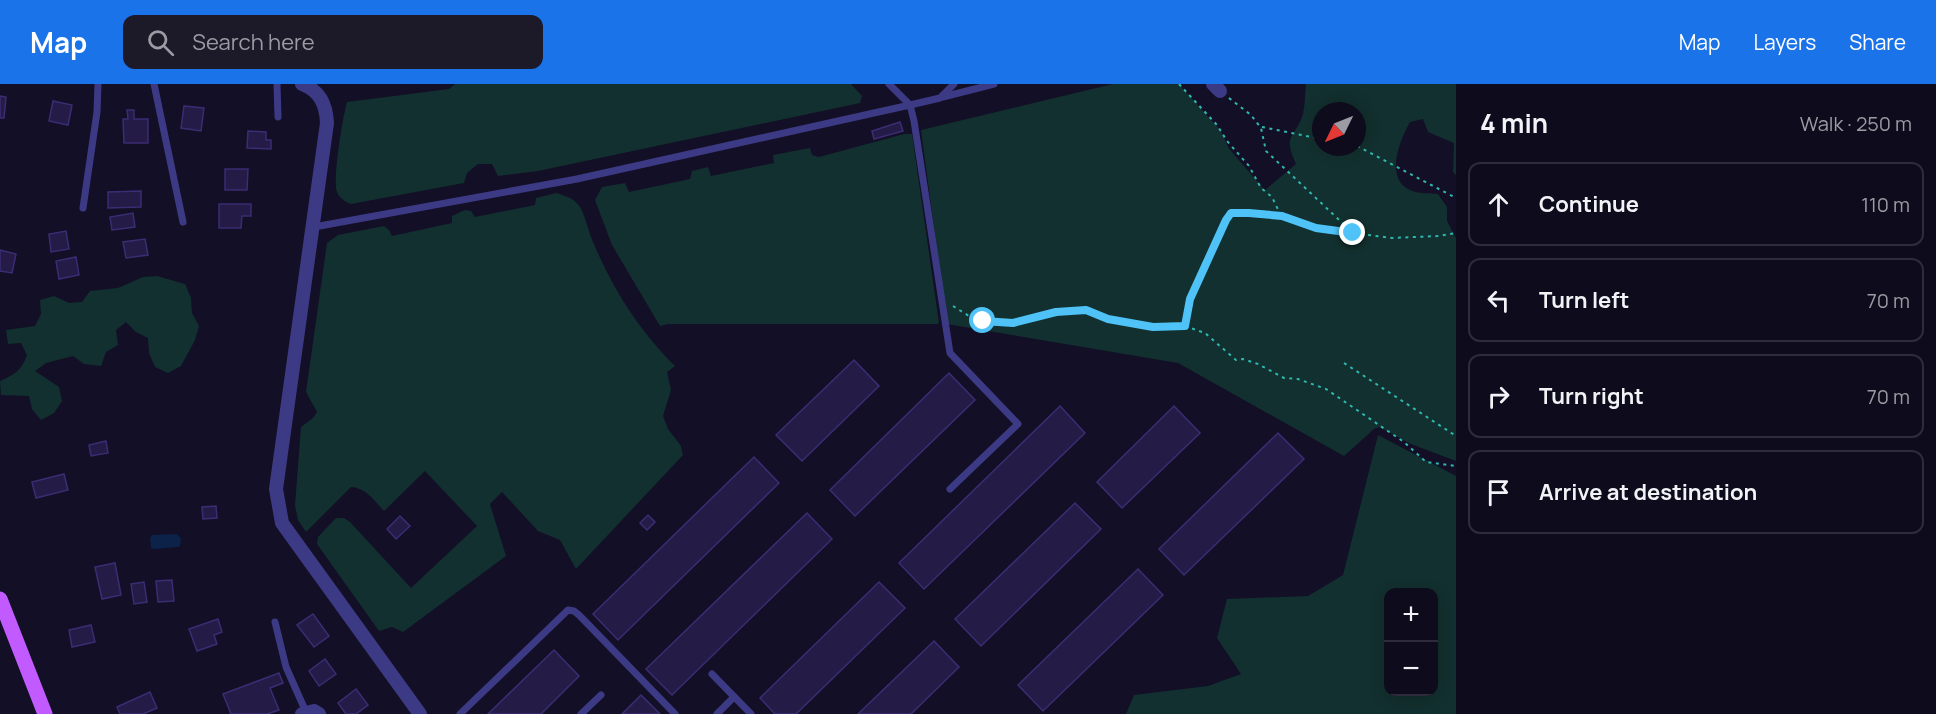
<!DOCTYPE html>
<meta charset="utf-8">
<style>
:root{--surface:#0e0b1c;--page:#1c1929;--text:#f1f3f6;--muted:#9b9ba3;--line:#2e2b3b;--accent:#1a73e8}
body{margin:0;font-family:Manrope,sans-serif;background:var(--page);color:var(--text)}
.controls{position:absolute;right:18px;bottom:18px;display:grid;overflow:hidden;border-radius:12px;box-shadow:0 3px 15px #0003}
.controls button{width:54px;height:54px;display:grid;place-items:center;padding:0;border:0;border-bottom:2px solid var(--line);background:var(--surface);color:var(--text);font:30px sans-serif}
.compass{position:absolute;left:1312px;top:18px;width:54px;height:54px;border-radius:50%;background:var(--surface);box-shadow:0 3px 15px #0003;rotate:227deg}
.stop{position:absolute;width:18px;height:18px;margin:-14px;border:4px solid #4fc3f7;border-radius:50%;background:#fff}
.stop.end{background:#4fc3f7;border-color:#fff;box-shadow:0 2px 6px #0008}
.list{margin:0;padding:0;list-style:none}
h2{display:flex;justify-content:space-between;align-items:center;height:78px;margin:0;padding:0 24px;font-size:26px}
h2 small{font-size:20px;font-weight:400;color:var(--muted)}
.list li{display:grid;grid-template-columns:39px 1fr auto;gap:18px;align-items:center;box-sizing:border-box;height:84px;margin:0 12px 12px;padding:0 12px;border:2px solid var(--line);border-radius:12px}
.list b{display:block;font-size:22px;white-space:nowrap}
.list em{font-size:20px;font-style:normal;color:var(--muted)}
.icon{flex:none;width:33px;height:33px;fill:none;stroke:currentColor;stroke-width:2;stroke-linecap:round;stroke-linejoin:round}
.map{position:relative;flex:none;width:1456px;height:630px;overflow:hidden}
header{display:flex;align-items:center;gap:36px;box-sizing:border-box;height:84px;padding:0 30px;background:var(--accent);color:#fff}
header strong{font-size:28px}
nav{display:flex;gap:33px;margin-inline-start:auto;font-size:21px}
.search{width:420px;height:54px;background:var(--page);display:flex;align-items:center;gap:15px;box-sizing:border-box;padding:0 21px;border-radius:12px;color:var(--muted);font-size:22px}
main{display:flex}
aside{flex:1;background:var(--surface)}
.map>svg:first-child{display:block}
.green{fill:#12302f;fill-rule:evenodd}
.water{fill:#0c2248}
.building{fill:#241b47;stroke:#3b2d73;stroke-width:1.5}
.lines{fill:none;stroke-linecap:round;stroke-linejoin:round}
.path{stroke:#2fb8b0;stroke-width:2;stroke-dasharray:3 4.5;stroke-linecap:butt}
.service{stroke:#3d3a85;stroke-width:7}
.minor{stroke:#3d3a85;stroke-width:14}
.primary{stroke:#c25bff;stroke-width:15}
.route{stroke:#4fc3f7;stroke-width:8}
</style>
<header>
<strong>Map</strong>
<div class="search"><svg class="icon" aria-label="search" viewBox="0 0 24 24"><circle cx="10" cy="10" r="6"/><path d="M15 15l6 6"/></svg>Search here</div>
<nav><a>Map</a><a>Layers</a><a>Share</a></nav>
</header>
<main>
<div class="map">
<svg width="1456" height="630" viewBox="0 0 1456 630">
<rect width="100%" height="100%" fill="#130f26"/>
<g class="green">
<path d="M 455,0 L 851,0 L 862,12 L 860,19 L 538,87 L 498,92 L 492,80 L 478,80 L 467,89 L 464,99 L 351,120 C 346,118 339,114 337,108 C 332,98 343,31 347,18 L 449,5 Z"/>
<path d="M 1113,0 L 1179,0 L 1221,47 L 1228,63 L 1237,74 L 1265,106 L 1296,80 C 1282,50 1295,55 1303,30 C 1305,21 1305,10 1306,0 L 1456,0 L 1456,91 L 1453,88 L 1454,59 L 1428,48 L 1423,35 L 1410,38 C 1400,56 1384,94 1410,106 C 1418,110 1429,109 1438,110 L 1447,123 L 1447,137 L 1456,154 L 1456,377 L 1411,360 L 1379,343 L 1374,345 L 1344,372 L 1178,279 L 947,240 L 921,46 ZM 1321,27 L 1357,27 L 1357,63 L 1321,63 Z"/>
<polygon points="904,50 912,50 939,239 937,240 668,240 660,242 612,161 595,116 602,103 625,99 629,108 690,95 692,87 708,83 711,92 774,79 773,71 810,64 812,71 819,73"/>
<path d="M 556,109 C 565,112 575,114 580,123 C 586,133 588,147 593,158 C 613,205 638,245 675,282 L 667,288 L 671,306 L 663,332 L 668,345 L 681,362 L 683,371 L 576,485 L 560,456 L 538,447 L 502,408 L 490,420 L 506,472 L 403,548 L 392,543 L 379,547 L 317,460 L 318,453 L 336,434 L 344,434 L 350,438 L 411,504 L 477,442 L 425,387 L 384,427 C 375,417 366,404 351,403 L 306,448 L 298,436 L 295,421 L 301,343 L 313,334 L 317,328 L 306,308 L 327,159 L 338,151 L 384,142 L 389,146 L 392,152 L 452,139 L 452,132 L 465,126 L 471,127 L 475,133 L 535,121 L 536,114 Z"/>
<path d="M 157,192 L 185,200 L 191,214 L 192,229 L 199,242 L 195,256 L 181,282 L 168,289 L 155,283 L 149,269 L 148,254 L 136,248 L 126,238 L 116,246 L 118,261 L 106,268 L 101,282 L 84,280 L 73,272 L 46,279 L 35,287 L 59,303 L 62,317 L 54,329 L 41,336 L 32,325 L 29,312 L 1,311 L 0,297 C 14,291 22,286 27,271 L 21,259 L 8,260 L 6,246 L 35,242 L 41,230 L 40,216 L 54,212 L 69,219 L 82,218 L 90,207 L 118,204 L 143,193 Z"/>
<path d="M 1378,351 L 1456,392 L 1456,630 L 1126,630 L 1134,611 L 1208,602 L 1241,590 L 1217,554 L 1227,515 L 1308,512 L 1343,491 ZM 1388,508 L 1434,508 L 1434,608 L 1388,608 Z"/>
</g>
<polygon class="water" points="177,450 181,455 180,462 177,463 154,465 151,464 150,454 152,451"/>
<g class="building">
<polygon points="0,12 6,13 4,34 0,34"/>
<polygon points="53,17 72,21 68,41 49,37"/>
<polygon points="184,22 204,24 201,47 181,44"/>
<polygon points="127,26 134,26 134,35 148,35 148,59 124,59 123,35 128,35"/>
<polygon points="900,38 903,47 874,55 872,47"/>
<polygon points="248,47 266,48 266,56 271,56 271,65 247,64"/>
<polygon points="225,85 248,85 247,106 225,106"/>
<polygon points="141,107 141,123 108,124 108,108"/>
<polygon points="219,120 251,120 251,132 242,132 241,144 219,144"/>
<polygon points="133,129 135,143 112,146 110,133"/>
<polygon points="66,147 69,165 51,168 49,150"/>
<polygon points="145,155 148,171 126,174 123,158"/>
<polygon points="0,166 16,170 12,189 0,187"/>
<polygon points="76,173 79,191 59,195 56,177"/>
<polygon points="854,276 879,302 802,377 776,351"/>
<polygon points="949,289 975,316 855,432 830,406"/>
<polygon points="1060,322 1085,349 924,505 899,479"/>
<polygon points="1174,322 1200,349 1122,424 1097,398"/>
<polygon points="1278,349 1304,375 1184,491 1159,465"/>
<polygon points="106,357 108,369 91,372 89,361"/>
<polygon points="754,373 779,399 618,556 593,530"/>
<polygon points="64,390 68,406 36,414 32,398"/>
<polygon points="1075,419 1101,445 981,562 955,535"/>
<polygon points="216,422 217,434 203,435 202,423"/>
<polygon points="807,429 832,455 672,611 646,585"/>
<polygon points="648,431 655,438 647,446 640,439"/>
<polygon points="400,432 410,442 396,455 387,445"/>
<polygon points="115,479 121,511 102,515 95,483"/>
<polygon points="1138,485 1163,511 1043,627 1018,601"/>
<polygon points="172,496 174,517 158,518 156,497"/>
<polygon points="144,498 147,518 134,520 131,500"/>
<polygon points="879,498 905,524 796,630 775,630 760,614"/>
<polygon points="313,530 329,552 314,563 297,541"/>
<polygon points="218,535 222,548 214,551 217,560 197,567 189,545"/>
<polygon points="91,541 95,558 72,563 69,546"/>
<polygon points="934,557 959,583 911,630 858,630"/>
<polygon points="554,566 579,592 541,630 488,630"/>
<polygon points="325,575 336,590 319,602 309,587"/>
<polygon points="279,589 283,599 270,604 279,626 267,630 231,630 223,610"/>
<polygon points="356,605 368,621 356,630 346,630 338,619"/>
<polygon points="150,608 157,624 143,630 120,630 117,623"/>
<polygon points="641,611 660,630 622,630"/>
</g>
<g class="lines">
<g class="path">
<polyline points="1179,0 1217,41 1227,57 1249,82 1261,104 1272,113 1281,132"/>
<polyline points="1229,14 1251,31 1261,44 1266,67 1353,149 1392,154 1439,152 1456,149"/>
<polyline points="1262,43 1321,55"/>
<polyline points="1357,62 1456,114"/>
<polyline points="1353,149 1316,144 1282,132 1249,128 1231,129 1226,136 1190,215 1185,242 1205,249 1236,276 1243,275 1258,280 1284,294 1298,295 1326,305 1404,358 1426,378 1456,382"/>
<polyline points="953,222 969,232 983,237 1013,239 1056,228 1086,226 1108,235 1153,243 1185,242"/>
<polyline points="1344,279 1456,352"/>
</g>
<g class="service">
<polyline points="154,0 183,138"/>
<polyline points="277,0 278,33"/>
<polyline points="889,0 910,21 914,37 950,269 1018,340 950,405"/>
<polyline points="943,13 994,0"/>
<polyline points="83,124 97,28 98,0"/>
<polyline points="314,143 577,95 910,21 940,14 954,0"/>
<polyline points="275,538 286,583 306,628"/>
<polyline points="712,590 751,630"/>
<polyline points="460,630 568,526 574,527 579,531 675,630"/>
<polyline points="581,630 601,611"/>
<polyline points="717,630 734,613"/>
</g>
<g class="minor">
<path d="M 302,0 C 320,7 326,20 327,39 L 276,405 L 282,439 L 420,630"/>
<polyline points="1213,0 1220,7"/>
<polyline points="302,630 314,627 319,630"/>
</g>
<polyline class="primary" points="0,515 45,630"/>
</g>
<g class="lines">
<polyline class="route" points="983,237 1013,239 1056,228 1086,226 1108,235 1153,243 1185,242 1190,215 1226,136 1231,129 1249,129 1282,132 1316,144 1353,149"/>
</g>
</svg>
<div class="controls">
<button>+</button>
<button>−</button>
</div>
<svg class="compass" viewBox="-18 -18 36 36"><path d="M0-13l5 13h-10z" fill="#e53935"/><path d="M0 13l5-13h-10z" fill="#9b9ba3"/></svg>
<div class="stop" style="left:983px;top:237px"></div>
<div class="stop end" style="left:1353px;top:149px"></div>
</div>
<aside>
<h2>4 min<small>Walk · 250 m</small></h2>
<ul class="list">
<li><svg class="icon" aria-label="ahead" viewBox="0 0 24 24"><path d="M12 20V5M6 11l6-6 6 6"/></svg><div><b>Continue</b></div><em>110 m</em></li>
<li><svg class="icon" aria-label="left" viewBox="0 0 24 24"><path d="M17 20v-9H6M10 6l-5 5 5 5"/></svg><div><b>Turn left</b></div><em>70 m</em></li>
<li><svg class="icon" aria-label="right" viewBox="0 0 24 24"><path d="M7 20v-9h11M14 6l5 5-5 5"/></svg><div><b>Turn right</b></div><em>70 m</em></li>
<li><svg class="icon" aria-label="arrive" viewBox="0 0 24 24"><path d="M6 21V4h12l-3 4 3 4H6"/></svg><div><b>Arrive at destination</b></div></li>
</ul>
</aside>
</main>
